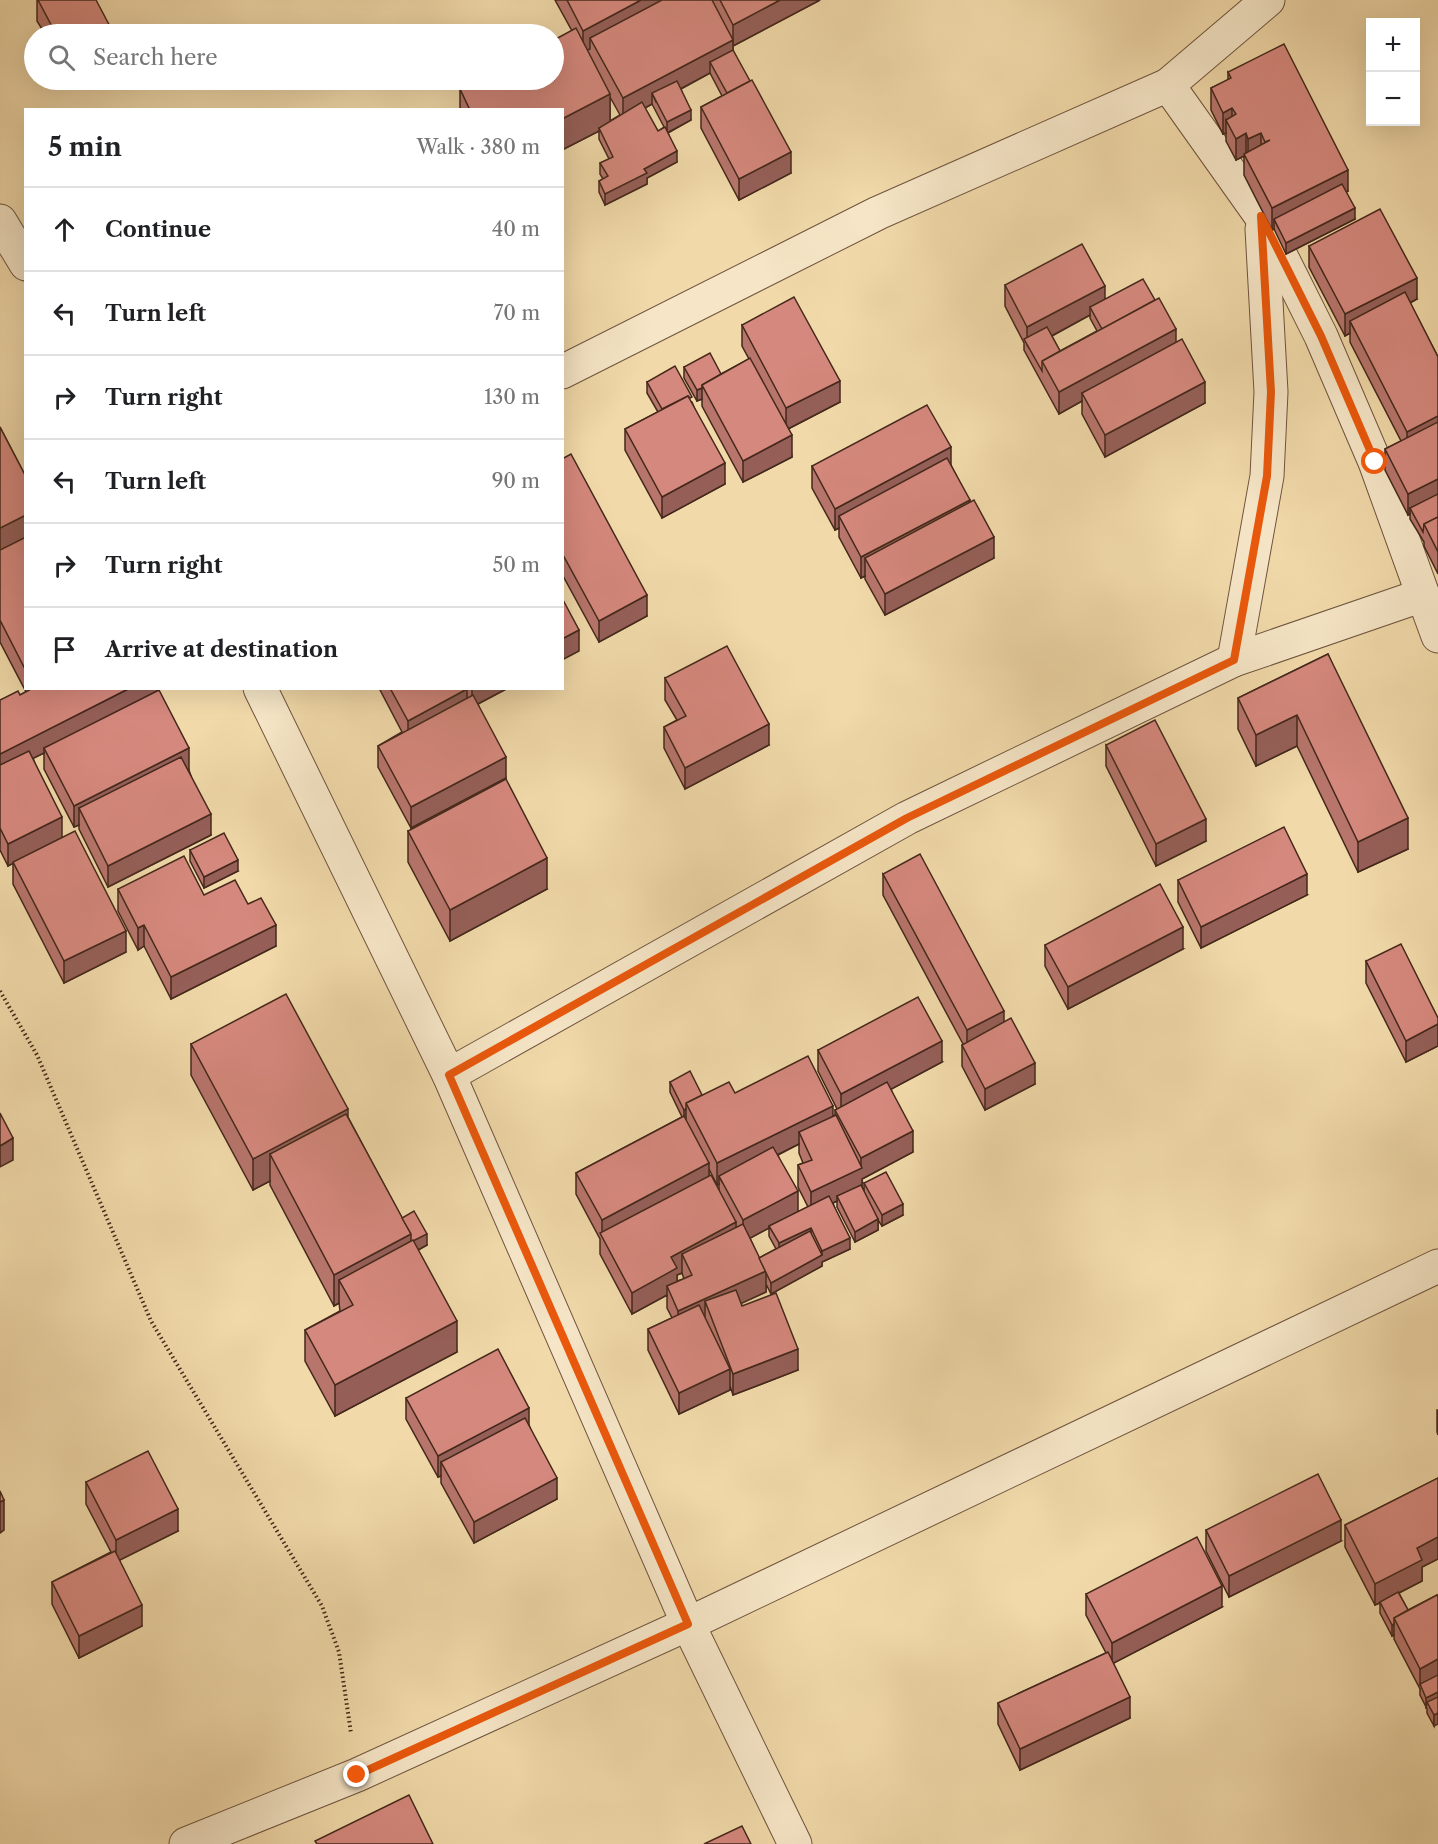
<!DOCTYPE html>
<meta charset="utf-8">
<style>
:root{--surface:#fff;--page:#f2f2f2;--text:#202124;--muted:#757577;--line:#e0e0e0}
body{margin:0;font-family:"Libre Caslon Text",serif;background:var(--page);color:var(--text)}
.controls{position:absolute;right:18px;top:18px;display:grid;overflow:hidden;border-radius:0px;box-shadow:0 6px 24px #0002}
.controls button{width:54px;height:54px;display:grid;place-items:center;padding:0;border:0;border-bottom:2px solid var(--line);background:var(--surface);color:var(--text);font:30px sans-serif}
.stop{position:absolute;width:18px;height:18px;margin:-14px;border:4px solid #ea580c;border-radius:50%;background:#fff}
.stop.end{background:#ea580c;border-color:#fff;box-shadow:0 2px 6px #0008}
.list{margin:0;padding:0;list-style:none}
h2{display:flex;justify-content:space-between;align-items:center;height:78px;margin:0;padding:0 24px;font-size:26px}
h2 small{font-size:20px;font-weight:400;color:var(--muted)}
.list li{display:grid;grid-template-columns:39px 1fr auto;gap:18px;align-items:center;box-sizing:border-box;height:84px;padding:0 24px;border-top:2px solid var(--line)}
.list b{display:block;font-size:22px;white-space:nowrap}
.list em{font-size:20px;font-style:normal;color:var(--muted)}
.icon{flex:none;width:33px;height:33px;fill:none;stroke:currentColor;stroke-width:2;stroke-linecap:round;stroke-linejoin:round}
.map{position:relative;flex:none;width:1438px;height:1844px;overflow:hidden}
.search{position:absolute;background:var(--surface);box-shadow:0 6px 24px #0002;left:24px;top:24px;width:540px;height:66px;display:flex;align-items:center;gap:15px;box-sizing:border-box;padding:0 21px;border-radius:33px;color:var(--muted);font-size:22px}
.panel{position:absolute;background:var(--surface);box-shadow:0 6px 24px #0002;left:24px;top:108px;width:540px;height:582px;border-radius:0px}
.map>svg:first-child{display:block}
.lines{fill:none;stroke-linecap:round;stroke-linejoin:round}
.street-casing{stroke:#6f543e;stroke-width:35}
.path{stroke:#44281b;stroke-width:4;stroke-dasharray:1.5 3;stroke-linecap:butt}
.street{stroke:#f6e6c7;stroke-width:33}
.wall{fill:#b7756c;stroke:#44281b;stroke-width:1.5;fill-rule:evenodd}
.shaded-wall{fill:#955f58;stroke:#44281b;stroke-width:1.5}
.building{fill:#d5887d;stroke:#44281b;stroke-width:1.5}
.route{stroke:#ea580c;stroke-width:8}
</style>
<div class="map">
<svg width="1438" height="1844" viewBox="0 0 1438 1844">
<rect width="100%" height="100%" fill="#f1d9a9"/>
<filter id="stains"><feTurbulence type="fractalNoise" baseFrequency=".00333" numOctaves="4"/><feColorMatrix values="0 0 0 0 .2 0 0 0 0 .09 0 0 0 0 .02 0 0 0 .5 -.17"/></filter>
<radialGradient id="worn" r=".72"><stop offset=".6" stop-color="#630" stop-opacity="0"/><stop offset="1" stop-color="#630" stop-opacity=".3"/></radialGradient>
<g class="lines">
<defs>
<g id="street">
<polyline points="1268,0 1168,85 1261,216 1321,336 1375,462 1423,595"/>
<polyline points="0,221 26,264"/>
<polyline points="562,372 878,213 1168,85"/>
<polyline points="1234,660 1267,476 1271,392 1262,229"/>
<polyline points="260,688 449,1075 688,1624 795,1844"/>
<polyline points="449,1075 907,818 1234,660 1423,595 1438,636"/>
<polyline points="186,1844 357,1775 688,1624 1438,1266"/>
</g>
</defs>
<use href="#street" class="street-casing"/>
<polyline class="path" points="0,991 37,1055 151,1321 322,1606 339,1652 351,1733"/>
<use href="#street" class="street"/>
</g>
<g class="wall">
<polygon points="37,0 114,34 45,34 37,21"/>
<path d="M 555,0 L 820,0 L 733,46 L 733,50 L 791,173 L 739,200 L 701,128 L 701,107 L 722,96 L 710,73 L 681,89 L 691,120 L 668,133 L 677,162 L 647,178 L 647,184 L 605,205 L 599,192 L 599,181 L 603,179 L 600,174 L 600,163 L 609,159 L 599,139 L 599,131 L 562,150 L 562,110 L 460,110 L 460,89 L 572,31 ZM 610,97 L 620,115 L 610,121 ZM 652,104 L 664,127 L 658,131 L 645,108 Z"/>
<polygon points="1228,72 1348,191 1346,192 1355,219 1286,254 1274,229 1272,230 1244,175 1244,156 1236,160 1226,141 1226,133 1223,134 1211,110 1211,88 1228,80"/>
<polygon points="1309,246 1417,299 1410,303 1438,357 1438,574 1424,546 1424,542 1410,519 1410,514 1408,515 1385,470 1385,449 1401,441 1350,342 1350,333 1345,336 1309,267"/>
<path d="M 1005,285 L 1105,299 L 1176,343 L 1205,403 L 1105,457 L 1082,414 L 1082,401 L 1059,414 L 1024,350 L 1024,343 L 1005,306 ZM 1090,315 L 1090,318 L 1097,331 L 1060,351 L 1052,336 Z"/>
<polygon points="742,325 840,402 788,429 792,457 743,482 702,406 702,399 697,401 684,378 684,367 721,374 749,359 742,346"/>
<polygon points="647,382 692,402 725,484 662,518 625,450 625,429 658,412 647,393"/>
<polygon points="0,427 26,477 26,688 157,688 157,691 189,770 211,835 108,887 79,829 79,825 74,827 44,769 44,753 33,758 62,838 126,952 64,983 13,884 13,863 8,866 0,850 0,700 20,695 26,692 0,642"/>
<polygon points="562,459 647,616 599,642 562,574"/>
<polygon points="951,465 970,502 994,558 885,615 865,579 865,576 861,578 839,537 839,528 835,530 812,488 812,466"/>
<polygon points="1328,654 1408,849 1358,872 1297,746 1256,766 1238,729 1238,698"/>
<polygon points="665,678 769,745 685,789 664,748 664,727 677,720 665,700"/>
<polygon points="379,688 508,688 478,704 506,778 411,828 378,767 378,746 402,732"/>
<polygon points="1106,745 1206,841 1156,866 1106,766"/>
<polygon points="408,831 547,889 450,941 408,862"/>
<polygon points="190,850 238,871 204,888 190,861"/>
<polygon points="883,874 1004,1023 1035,1084 985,1110 962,1066 962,1045 963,1044 883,895"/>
<polygon points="1178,880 1307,895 1201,948 1178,902"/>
<polygon points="118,889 204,895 248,904 276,946 171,999 144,946 138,950 118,911"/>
<polygon points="1045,945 1183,949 1068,1009 1045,966"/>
<polygon points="1366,961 1438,1018 1438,1046 1406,1062 1366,983"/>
<polygon points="191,1044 348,1117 402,1218 427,1245 418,1250 457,1352 335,1416 305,1361 305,1330 340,1311 339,1303 334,1306 270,1185 270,1181 253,1190 191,1075"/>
<path d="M 818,1050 L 942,1062 L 891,1089 L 913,1152 L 862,1179 L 862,1187 L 864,1191 L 864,1183 L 903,1215 L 882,1226 L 878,1220 L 878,1230 L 855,1242 L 837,1207 L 837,1201 L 833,1203 L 850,1249 L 822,1262 L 822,1266 L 771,1294 L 766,1284 L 766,1292 L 741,1303 L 742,1306 L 798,1370 L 733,1395 L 730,1386 L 730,1390 L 679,1414 L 648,1350 L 648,1329 L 672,1318 L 667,1308 L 667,1295 L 632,1314 L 600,1254 L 600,1239 L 576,1194 L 576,1173 L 682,1117 L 670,1092 L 670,1082 L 702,1095 L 735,1093 L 833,1116 L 835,1115 L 835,1110 L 837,1109 L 818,1071 ZM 799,1144 L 799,1153 L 803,1163 L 798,1165 L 798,1187 L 808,1207 L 798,1212 L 778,1155 ZM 709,1169 L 717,1185 L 719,1184 L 719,1190 L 709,1176 ZM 769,1228 L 769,1236 L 776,1249 L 759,1258 L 750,1238 ZM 682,1273 L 684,1279 L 677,1281 L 677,1275 Z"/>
<polygon points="406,1398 529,1425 557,1499 474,1543 441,1483 441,1476 438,1477 406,1419"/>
<polygon points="1437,1410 1438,1410 1438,1435 1437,1432"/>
<polygon points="1438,1478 1438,1559 1422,1567 1422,1581 1399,1593 1408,1610 1437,1595 1434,1726 1427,1713 1427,1709 1420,1695 1420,1689 1394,1639 1394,1635 1392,1636 1380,1613 1380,1603 1375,1605 1345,1547 1345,1525"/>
<polygon points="86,1482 178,1531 119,1560 142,1626 79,1658 52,1604 52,1582 111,1552 86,1504"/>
<polygon points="1206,1530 1341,1541 1229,1597 1206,1551"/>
<polygon points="1086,1594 1222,1607 1113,1663 1130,1718 1020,1770 998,1724 998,1703 1106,1653 1086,1615"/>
</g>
<g class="shaded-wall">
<polygon points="641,0 681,0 590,38 590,49 583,52 583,31"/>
<polygon points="780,0 820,0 733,46 733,25"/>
<polygon points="733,40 733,61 710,62 710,73 656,102 652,93 652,104 623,120 623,98"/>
<polygon points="610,94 610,125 599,128 599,131 562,150 562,119"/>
<polygon points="1232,108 1232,129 1226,120 1226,133 1223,134 1223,113"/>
<polygon points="691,110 691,120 667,133 667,122"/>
<polygon points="1246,133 1246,155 1236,160 1236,139"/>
<polygon points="1261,133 1261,154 1248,161 1248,139"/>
<polygon points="677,151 677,162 647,178 647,184 605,205 605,194 644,169"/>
<polygon points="791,152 791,173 739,200 739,179"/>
<polygon points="1348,170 1348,191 1278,227 1274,219 1274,229 1272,230 1272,208"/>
<polygon points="1355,208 1355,219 1286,254 1286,243"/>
<polygon points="1417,278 1417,299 1355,331 1350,321 1350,333 1345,336 1345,314"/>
<polygon points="1105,286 1105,307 1090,307 1090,315 1029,348 1027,345 1027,327"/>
<polygon points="1176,329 1176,351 1082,393 1082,401 1059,414 1059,392"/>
<polygon points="840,381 840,402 786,430 786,408"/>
<polygon points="1205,382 1205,403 1105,457 1105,435"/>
<polygon points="702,388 702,399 697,401 697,390"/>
<polygon points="1438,416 1438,437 1407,453 1407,432"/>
<polygon points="792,435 792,457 743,482 743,461"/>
<polygon points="951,447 951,469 839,516 839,528 835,530 835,509"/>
<polygon points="725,463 725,484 662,518 662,497"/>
<polygon points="1438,479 1438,500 1410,508 1410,514 1408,515 1408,494"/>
<polygon points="970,500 970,521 865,558 865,576 861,578 861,557"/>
<polygon points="26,515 26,546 0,559 0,528"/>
<polygon points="994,537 994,558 885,615 885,594"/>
<polygon points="647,595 647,616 599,642 599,621"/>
<polygon points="579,630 579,651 562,660 562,639"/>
<polygon points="130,688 157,688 157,697 44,748 44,753 0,775 0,754"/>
<polygon points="472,688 508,688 472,707"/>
<polygon points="467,689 467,711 408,742 408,721"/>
<polygon points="1297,715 1297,746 1256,766 1256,735"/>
<polygon points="769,724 769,745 685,789 685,768"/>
<polygon points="189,748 189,770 79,808 79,825 74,827 74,806"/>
<polygon points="506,757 506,778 411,828 411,807"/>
<polygon points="211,814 211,835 108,887 108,866"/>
<polygon points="62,817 62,838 8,866 8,844"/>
<polygon points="1408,818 1408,849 1358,872 1358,842"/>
<polygon points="1206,819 1206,841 1156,866 1156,844"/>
<polygon points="547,858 547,889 450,941 450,910"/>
<polygon points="238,860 238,871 204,888 204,877"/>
<polygon points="1307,874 1307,895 1201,948 1201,927"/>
<polygon points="144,925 144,946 138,950 138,928"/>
<polygon points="276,925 276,946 171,999 171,977"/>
<polygon points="1183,927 1183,949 1068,1009 1068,987"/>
<polygon points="126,931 126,952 64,983 64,961"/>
<polygon points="1004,1011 1004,1032 967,1052 967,1030"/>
<polygon points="1438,1024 1438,1046 1406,1062 1406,1041"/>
<polygon points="942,1041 942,1062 841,1116 841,1094"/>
<polygon points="1035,1063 1035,1084 985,1110 985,1089"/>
<polygon points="833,1106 833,1127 799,1132 799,1144 722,1182 719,1176 719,1184 717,1185 717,1163"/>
<polygon points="348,1109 348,1140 270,1154 270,1181 253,1190 253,1159"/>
<polygon points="686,1109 686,1120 684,1121 684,1110"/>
<polygon points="913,1131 913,1152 862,1179 862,1189 837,1196 837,1201 811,1213 811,1192 861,1168 861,1158"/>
<polygon points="13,1138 13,1160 0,1167 0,1146"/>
<polygon points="709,1163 709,1184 602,1236 602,1220"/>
<polygon points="798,1191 798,1213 769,1226 769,1228 743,1242 743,1220"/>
<polygon points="903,1204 903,1215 882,1226 882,1215"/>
<polygon points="878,1219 878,1230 855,1242 855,1232"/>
<polygon points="736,1222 736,1244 682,1254 682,1273 677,1275 677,1290 667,1286 667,1295 632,1314 632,1293 671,1257"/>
<polygon points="811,1228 811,1239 779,1254 779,1243"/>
<polygon points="411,1234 427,1234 427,1245 411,1254 339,1280 339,1303 334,1306 334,1275"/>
<polygon points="850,1238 850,1249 822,1262 822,1266 771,1294 771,1283 822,1255 822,1251"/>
<polygon points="766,1271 766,1292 712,1317 705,1301 705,1320 678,1333 678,1311"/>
<polygon points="457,1321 457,1352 335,1416 335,1385"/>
<polygon points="798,1349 798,1370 733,1395 733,1374"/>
<polygon points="730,1369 730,1390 679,1414 679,1393"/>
<polygon points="529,1408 529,1430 441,1462 441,1476 438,1477 438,1456"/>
<polygon points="557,1478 557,1499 474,1543 474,1522"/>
<polygon points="4,1500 4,1530 0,1533 0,1502"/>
<polygon points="178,1509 178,1531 116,1562 116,1540"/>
<polygon points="1341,1520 1341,1541 1229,1597 1229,1576"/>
<polygon points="1438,1537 1438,1559 1422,1567 1422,1581 1375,1605 1375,1584 1417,1548"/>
<polygon points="1222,1586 1222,1607 1112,1664 1112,1643"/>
<polygon points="142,1605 142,1626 79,1658 79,1636"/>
<polygon points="1394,1624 1394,1635 1392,1636 1392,1625"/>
<polygon points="1438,1659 1438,1681 1420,1685 1420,1669"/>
<polygon points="1438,1692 1438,1703 1427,1702 1426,1709 1426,1698"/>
<polygon points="1130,1697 1130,1718 1020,1770 1020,1749"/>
<polygon points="1438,1713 1438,1724 1434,1726 1434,1715"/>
</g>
<g class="building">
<polygon points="38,0 96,0 114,34 56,34"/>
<polygon points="567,0 641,0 583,31"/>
<polygon points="662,0 712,0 733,40 623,98 590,38"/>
<polygon points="720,0 780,0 733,25"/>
<polygon points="576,28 610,94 562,119 562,110 470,110 460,89 478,80 554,80 554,40"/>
<polygon points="1284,44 1348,170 1272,208 1244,154 1270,140 1265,142 1261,133 1248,139 1246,133 1236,139 1226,120 1236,114 1232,108 1223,113 1211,88 1231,78 1228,72"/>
<polygon points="733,50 750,81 727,93 710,62"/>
<polygon points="752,80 791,152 739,179 701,107"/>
<polygon points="677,81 691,110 667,122 652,93"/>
<polygon points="642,102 658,131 665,127 677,151 644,169 647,173 605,194 599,181 608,176 600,163 613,157 599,128"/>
<polygon points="1342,184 1355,208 1286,243 1274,219"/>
<polygon points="1380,209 1417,278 1345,314 1309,246"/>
<polygon points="1082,244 1105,286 1027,327 1005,285"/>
<polygon points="1143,279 1155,300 1102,329 1090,307"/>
<polygon points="1405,292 1438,357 1438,416 1407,432 1350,321"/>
<polygon points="794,297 840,381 786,408 742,325"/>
<polygon points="1159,298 1176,329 1059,392 1042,361"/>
<polygon points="1047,327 1060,351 1042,361 1042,371 1024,339"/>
<polygon points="1182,339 1205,382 1105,435 1082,393"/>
<polygon points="710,353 721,374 702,385 702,388 697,390 684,367"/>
<polygon points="750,358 792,435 743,461 702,385"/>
<polygon points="675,366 692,397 690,398 688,396 662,409 647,382"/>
<polygon points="688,396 725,463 662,497 625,429"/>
<polygon points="927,405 951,447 835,509 812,466"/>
<polygon points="1438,422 1438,479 1408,494 1385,449"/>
<polygon points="0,427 26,477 26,515 0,528"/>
<polygon points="571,454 647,595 599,621 562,553 562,459"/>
<polygon points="947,458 970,500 861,557 839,516"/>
<polygon points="1438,494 1438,517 1424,524 1423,532 1410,508"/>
<polygon points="974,500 994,537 885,594 865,558"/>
<polygon points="1438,517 1438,552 1424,524"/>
<polygon points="26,537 26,671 0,620 0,550"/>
<polygon points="562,598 579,630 562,639"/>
<polygon points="727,646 769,724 685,768 664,727 686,716 665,678"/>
<polygon points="1328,654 1408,818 1358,842 1297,715 1256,735 1238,698"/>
<polygon points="33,688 130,688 0,754 0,700 18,691 20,695"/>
<polygon points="390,688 467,688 467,689 408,721"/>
<polygon points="159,690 189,748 74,806 44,748"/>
<polygon points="473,695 506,757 411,807 378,746"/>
<polygon points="1155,720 1206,819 1156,844 1106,745"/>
<polygon points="29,751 62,817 8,844 0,828 0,765"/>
<polygon points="181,757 211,814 108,866 79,808"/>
<polygon points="506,779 547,858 450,910 408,831"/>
<polygon points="1284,827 1307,874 1201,927 1178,880"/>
<polygon points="75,831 126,931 64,961 13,862"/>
<polygon points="224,833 238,860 204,877 190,850"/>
<polygon points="920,854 1004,1011 967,1030 883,874"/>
<polygon points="184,856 204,895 235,880 248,904 261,898 276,925 171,977 144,925 138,928 118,889"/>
<polygon points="1160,884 1183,927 1068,987 1045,945"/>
<polygon points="1401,944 1438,1018 1438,1024 1406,1041 1366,961"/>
<polygon points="286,994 348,1109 253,1159 191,1044"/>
<polygon points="918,997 942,1041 841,1094 818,1050"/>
<polygon points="1011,1018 1035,1063 985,1089 962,1045"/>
<polygon points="808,1056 833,1106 717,1163 686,1103 729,1082 735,1093"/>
<polygon points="690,1071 702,1095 686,1103 686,1109 684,1110 670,1082"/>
<polygon points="887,1082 913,1131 861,1158 835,1110"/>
<polygon points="0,1113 13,1138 0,1146"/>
<polygon points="346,1114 411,1234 334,1275 270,1154"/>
<polygon points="836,1115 862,1168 811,1192 798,1165 812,1160 799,1132"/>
<polygon points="684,1116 709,1163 602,1220 576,1173"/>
<polygon points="773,1147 798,1191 743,1220 719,1176"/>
<polygon points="886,1172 903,1204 882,1215 864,1183"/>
<polygon points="711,1175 736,1222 671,1257 677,1268 632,1293 600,1233"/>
<polygon points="861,1185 878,1219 855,1232 837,1196"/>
<polygon points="829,1196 850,1238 822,1251 811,1228 779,1243 769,1226"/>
<polygon points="414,1211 427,1234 411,1242 411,1234 402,1218"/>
<polygon points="743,1224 766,1271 678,1311 667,1286 692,1275 682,1254"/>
<polygon points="810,1231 822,1255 771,1283 759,1258"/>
<polygon points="413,1240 457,1321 335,1385 305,1330 353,1305 339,1280"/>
<polygon points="736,1290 742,1306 776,1293 798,1349 733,1374 705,1301"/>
<polygon points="699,1305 730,1369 679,1393 648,1329"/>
<polygon points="498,1349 529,1408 438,1456 406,1398"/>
<polygon points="525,1418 557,1478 474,1522 441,1462"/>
<polygon points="148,1451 178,1509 116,1540 86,1482"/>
<polygon points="1318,1474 1341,1520 1229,1576 1206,1530"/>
<polygon points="1438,1478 1438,1537 1417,1548 1422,1560 1375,1584 1345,1525"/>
<polygon points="0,1491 4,1500 0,1502"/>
<polygon points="1197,1537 1222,1586 1112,1643 1086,1594"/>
<polygon points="115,1551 142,1605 79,1636 52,1582"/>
<polygon points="1398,1592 1408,1610 1394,1618 1394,1624 1392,1625 1380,1602"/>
<polygon points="1437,1595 1438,1597 1438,1659 1420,1669 1394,1618"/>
<polygon points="1108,1652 1130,1697 1020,1749 998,1703"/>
<polygon points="1438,1675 1438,1692 1426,1698 1420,1684"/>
<polygon points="1438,1697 1438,1713 1434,1715 1427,1702"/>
<polygon points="409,1795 433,1844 317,1844 315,1841"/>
<polygon points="742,1826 751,1844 704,1844"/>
</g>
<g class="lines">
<polyline class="route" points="357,1775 688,1624 449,1075 907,818 1234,660 1267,476 1271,392 1261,216 1321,336 1375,462"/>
</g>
<rect width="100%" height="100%" filter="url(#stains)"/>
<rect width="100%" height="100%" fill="url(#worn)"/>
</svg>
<div class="controls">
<button>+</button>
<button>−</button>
</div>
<div class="stop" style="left:1375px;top:462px"></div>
<div class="stop end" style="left:357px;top:1775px"></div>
<div class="search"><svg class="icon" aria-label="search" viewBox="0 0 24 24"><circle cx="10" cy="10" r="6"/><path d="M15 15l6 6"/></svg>Search here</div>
<section class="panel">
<h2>5 min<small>Walk · 380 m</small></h2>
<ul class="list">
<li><svg class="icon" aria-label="ahead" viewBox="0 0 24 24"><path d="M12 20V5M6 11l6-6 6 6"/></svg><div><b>Continue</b></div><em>40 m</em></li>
<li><svg class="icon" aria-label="left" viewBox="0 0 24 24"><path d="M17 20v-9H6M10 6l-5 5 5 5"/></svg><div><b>Turn left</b></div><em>70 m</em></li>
<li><svg class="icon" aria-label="right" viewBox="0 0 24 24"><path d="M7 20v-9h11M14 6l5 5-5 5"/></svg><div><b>Turn right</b></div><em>130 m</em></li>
<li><svg class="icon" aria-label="left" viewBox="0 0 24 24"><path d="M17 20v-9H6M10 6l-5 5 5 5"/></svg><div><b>Turn left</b></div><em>90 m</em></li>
<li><svg class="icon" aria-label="right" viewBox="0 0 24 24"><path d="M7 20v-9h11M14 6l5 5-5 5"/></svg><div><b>Turn right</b></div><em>50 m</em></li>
<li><svg class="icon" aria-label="arrive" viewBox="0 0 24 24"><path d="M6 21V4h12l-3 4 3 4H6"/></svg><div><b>Arrive at destination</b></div></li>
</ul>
</section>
</div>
